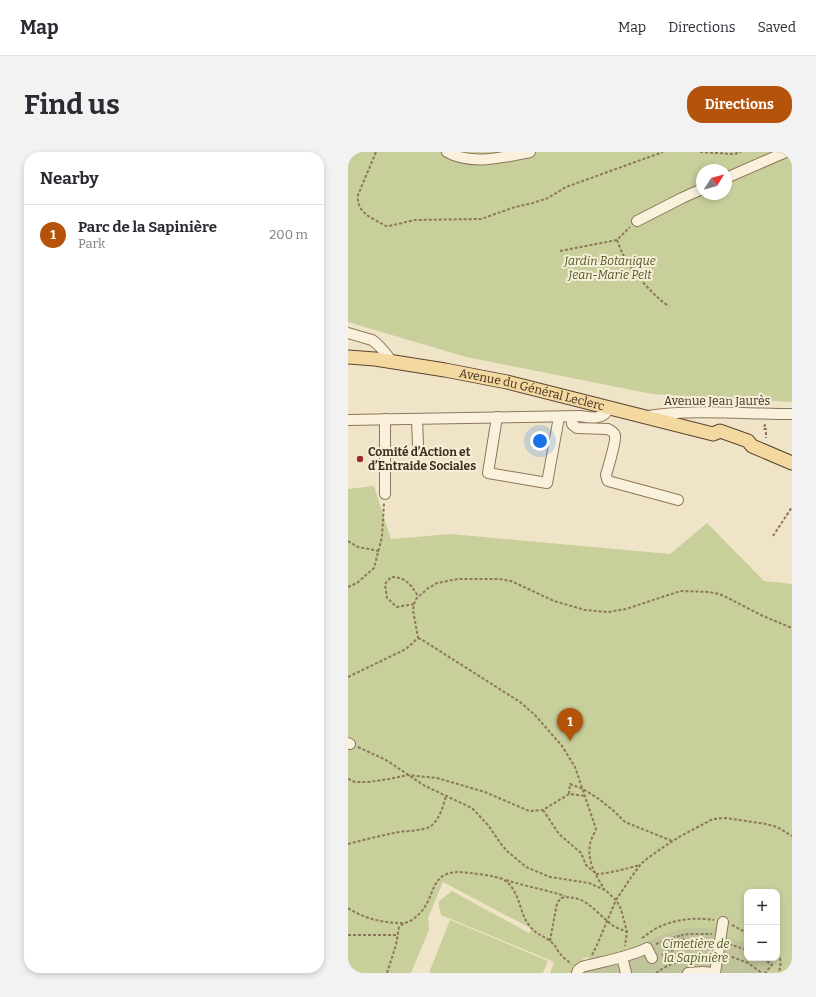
<!DOCTYPE html>
<meta charset="utf-8">
<style>
:root{--surface:#fff;--page:#f2f2f3;--text:#2b2b33;--muted:#7c7c81;--line:#e1e1e2;--accent:#b45309}
body{margin:0;font-family:Bitter,serif;background:var(--page);color:var(--text)}
.controls{position:absolute;right:12px;bottom:12px;display:grid;overflow:hidden;border-radius:8px;box-shadow:0 2px 6px #0003}
.controls button{width:36px;height:36px;display:grid;place-items:center;padding:0;border:0;border-bottom:1px solid var(--line);background:var(--surface);color:var(--text);font:20px sans-serif}
.compass{position:absolute;left:348px;top:12px;width:36px;height:36px;border-radius:50%;background:var(--surface);box-shadow:0 2px 6px #0003;rotate:53deg}
.you{position:absolute;left:192px;top:289px;width:14px;height:14px;margin:-10px;border:3px solid #fff;border-radius:50%;background:#1a73e8;box-shadow:0 0 0 6px #1a73e833}
.badge{display:grid;place-items:center;width:26px;height:26px;border-radius:50%;background:var(--accent);color:#fff;font-size:13px;font-weight:700}
.pin{position:absolute;translate:-50% -33px;filter:drop-shadow(0 1px 2px #0008)}
.pin::after{content:'';position:absolute;top:21px;width:14px;height:12px;background:inherit;clip-path:polygon(0 0,100% 0,50% 100%)}
.list{margin:0;padding:0;list-style:none}
h2{display:flex;justify-content:space-between;align-items:center;height:52px;margin:0;padding:0 16px;font-size:17px}
h2 small{font-size:13px;font-weight:400;color:var(--muted)}
.list li{display:grid;grid-template-columns:26px 1fr auto;gap:12px;align-items:center;box-sizing:border-box;height:60px;padding:0 16px;border-top:1px solid var(--line)}
.list b{display:block;font-size:15px;white-space:nowrap}
.list p{margin:0;font-size:13px;white-space:nowrap;color:var(--muted)}
.list em{font-size:13px;font-style:normal;color:var(--muted)}
.map{position:relative;flex:none;width:444px;height:821px;overflow:hidden;border-radius:16px}
header{display:flex;align-items:center;gap:24px;box-sizing:border-box;height:56px;padding:0 20px;background:var(--surface);border-bottom:1px solid var(--line)}
header strong{font-size:19px}
nav{display:flex;gap:22px;margin-inline-start:auto;font-size:14px}
.intro{display:flex;align-items:center;justify-content:space-between;box-sizing:border-box;height:96px;padding:0 24px}
h1{margin:0;font-size:28px}
.button{padding:10px 18px;border-radius:16px;background:var(--accent);color:#fff;font-size:14px;font-weight:700}
main{display:flex;gap:24px;padding:0 24px}
aside{flex:1;background:var(--surface);border-radius:16px;box-shadow:0 2px 6px #0003}
.map>svg:first-child{display:block}
.green{fill:#c9cf9b;fill-rule:evenodd}
.cemetery{fill:#bfc49a}
.lines{fill:none;stroke-linecap:round;stroke-linejoin:round}
.minor-casing{stroke:#8d765c;stroke-width:12}
.major-casing{stroke:#5b4430;stroke-width:15}
.path{stroke:#8d765c;stroke-width:2;stroke-dasharray:3 2;stroke-linecap:butt}
.minor{stroke:#faf1dc;stroke-width:10}
.major{stroke:#f3d9a0;stroke-width:13}
.poi-dot{fill:#9e2a2b;stroke:#f7eed8;stroke-width:1.5}
.labels{text-anchor:middle;dominant-baseline:central;stroke-width:4;stroke-linejoin:round;paint-order:stroke}
.park-label{font-size:12px;font-style:italic;fill:#4d5a26;stroke:#f7eed8}
.street-label{font-size:12px;fill:#3d2e20;stroke:#f7eed8}
.poi-label{font-size:12px;font-weight:bold;fill:#3d2e20;stroke:#f7eed8;text-anchor:start}
</style>
<header>
<strong>Map</strong>
<nav><a>Map</a><a>Directions</a><a>Saved</a></nav>
</header>
<div class="intro"><h1>Find us</h1><a class="button">Directions</a></div>
<main>
<aside>
<h2>Nearby<small></small></h2>
<ul class="list">
<li><span class="badge">1</span><div><b>Parc de la Sapinière</b><p>Park</p></div><em>200 m</em></li>
</ul>
</aside>
<div class="map">
<svg width="444" height="821" viewBox="0 0 444 821">
<rect width="100%" height="100%" fill="#f0e4c8"/>
<g class="green">
<path d="M 0,0 L 444,0 L 444,250 L 304,242 L 118,205 L 0,170 ZM 354,18 L 378,18 L 378,42 L 354,42 Z"/>
<path d="M 26,334 L 43,387 L 103,382 L 322,402 L 359,371 L 416,429 L 444,432 L 444,821 L 420,821 L 427,811 L 427,807 L 425,806 L 429,806 L 429,740 L 399,740 L 399,791 L 375,784 L 376,778 C 342,774 322,778 292,793 L 294,804 L 255,814 L 239,805 L 235,807 L 225,821 L 202,821 L 206,810 L 93,763 L 90,750 L 104,739 L 181,781 L 184,777 L 95,730 L 80,766 L 81,778 L 63,821 L 0,821 L 0,337 Z"/>
<polygon points="102,768 200,809 195,821 81,821"/>
</g>
<path class="cemetery" d="M 338,776 L 359,776 L 376,778 L 376,784 L 399,791 L 399,806 L 425,806 L 427,807 L 427,811 L 420,821 L 234,821 L 235,819 L 294,805 L 292,793 C 307,785 322,780 338,776 Z"/>
<g class="lines">
<defs>
<g id="minor">
<path d="M 99,0 C 124,14 156,5 182,0"/>
<polyline points="378,26 438,0"/>
<polyline points="289,69 334,46 354,37"/>
<path d="M 0,181 L 24,188 C 33,194 38,202 45,211"/>
<path d="M 300,264 C 347,257 396,262 444,262"/>
<polyline points="149,265 140,321 199,331 211,265"/>
<path d="M 223,265 L 224,272 L 229,276 L 260,277 C 263,279 267,280 267,284 C 268,290 260,316 258,323 L 259,327 L 260,329 L 330,348"/>
<polyline points="37,267 37,342"/>
<polyline points="69,267 70,292"/>
<path d="M 0,268 L 232,264 C 243,266 256,268 261,256"/>
<polyline points="0,591 2,592"/>
<polyline points="274,805 278,821"/>
<path d="M 229,821 L 230,818 L 234,815 C 256,809 279,806 299,796 L 304,806"/>
<polyline points="340,821 355,820 365,821"/>
<polyline points="367,821 375,770"/>
</g>
<g id="major">
<path id="s1" d="M 0,205 L 27,207 L 97,218 L 159,230 L 365,282 L 372,279 L 400,289 L 404,294 L 444,311"/>
</g>
</defs>
<use href="#minor" class="minor-casing"/>
<use href="#major" class="major-casing"/>
<g class="path">
<path d="M 28,0 L 10,43 C 8,61 24,66 38,74 L 41,74 L 67,68 L 133,67 L 167,55 L 185,51 L 200,46 L 218,35 L 315,0"/>
<polyline points="352,0 386,2 393,0"/>
<path d="M 269,88 C 272,96 275,104 280,111 C 289,124 308,147 321,154"/>
<polyline points="212,99 269,88 282,75"/>
<polyline points="417,272 416,277 418,277 418,286"/>
<polyline points="425,384 444,355"/>
<polyline points="0,389 10,395 31,399"/>
<polyline points="0,435 9,431 26,416 34,385 36,351"/>
<path d="M 66,452 L 49,455 L 39,446 L 37,432 L 43,425 C 58,425 62,432 70,444"/>
<path d="M 70,486 L 76,489 L 172,550 L 187,563 L 214,594 L 227,615 L 248,677 C 246,682 243,687 242,692 C 239,710 248,723 256,737"/>
<polyline points="0,525 58,497 70,486 65,458 66,452 68,447 79,437 89,431 110,427 151,427 163,429 206,449 237,458 248,459 260,460 278,457 317,444 333,439 361,440 371,442 378,445 415,464 444,476"/>
<polyline points="10,595 38,608 77,634 124,656 140,673 153,692 159,699 178,715 202,725 241,731 257,738 268,748 273,757 279,780 277,794"/>
<polyline points="0,627 7,630 20,630 41,627 60,623 89,626 137,640 181,659 195,658 221,642 238,644"/>
<polyline points="221,642 222,632 235,637 251,647 267,660 277,670 324,689"/>
<polyline points="195,658 211,682 233,701 238,713 246,720"/>
<path d="M 0,692 C 15,688 31,684 46,681 C 56,678 74,680 83,674 C 92,667 95,654 98,644"/>
<path d="M 248,722 C 263,721 277,717 292,713"/>
<path d="M 158,728 C 177,734 198,738 217,744"/>
<path d="M 0,756 C 17,767 35,771 55,771"/>
<polyline points="384,773 399,781"/>
<polyline points="0,783 49,783"/>
<path d="M 294,786 C 300,782 306,777 313,774 C 330,767 348,765 366,768"/>
<polyline points="324,786 334,783"/>
<path d="M 202,789 L 209,751 L 213,746 C 238,741 249,763 267,775 C 271,777 275,778 279,780"/>
<polyline points="308,792 324,786 327,797 313,803"/>
<polyline points="381,792 399,798"/>
<polyline points="361,794 349,794 337,795 334,783 343,782 364,782"/>
<polyline points="327,797 337,795"/>
<path d="M 429,802 C 435,807 432,814 431,821"/>
<polyline points="244,803 249,793 268,748 284,724 293,712 300,706 314,696 331,685 365,667 378,666 418,672 429,675 444,684"/>
<polyline points="379,803 400,811 414,821"/>
<polyline points="415,806 424,813 417,821"/>
<path d="M 39,821 L 48,793 L 51,775 C 55,771 58,771 62,769 C 66,767 69,764 72,761 C 88,745 81,720 111,720 C 121,721 148,723 156,728 C 162,731 166,738 169,745 C 173,754 174,764 181,773 C 187,782 194,783 202,789 C 206,792 208,795 210,799 C 213,804 219,808 223,812"/>
<path d="M 308,821 C 322,810 341,806 359,807"/>
</g>
<use href="#minor" class="minor"/>
<use href="#major" class="major"/>
</g>
<circle class="poi-dot" cx="12" cy="307" r="4"/>
<g class="labels">
<g class="park-label">
<text x="262" y="109">Jardin Botanique<tspan x="262" dy="14">Jean-Marie Pelt</tspan></text>
<text x="348" y="792">Cimetière de<tspan x="348" dy="14">la Sapinière</tspan></text>
</g>
<g class="street-label">
<text stroke="none"><textPath href="#s1" startOffset="187">Avenue du Général Leclerc</textPath></text>
<text x="369" y="249">Avenue Jean Jaurès</text>
</g>
<g class="poi-label">
<text x="20" y="300">Comité d’Action et<tspan x="20" dy="14">d’Entraide Sociales</tspan></text>
</g>
</g>
</svg>
<div class="controls">
<button>+</button>
<button>−</button>
</div>
<svg class="compass" viewBox="-18 -18 36 36"><path d="M0-13l5 13h-10z" fill="#e53935"/><path d="M0 13l5-13h-10z" fill="#7c7c81"/></svg>
<div class="you"></div>
<div class="pin badge" style="left:222px;top:589px">1</div>
</div>
</main>
